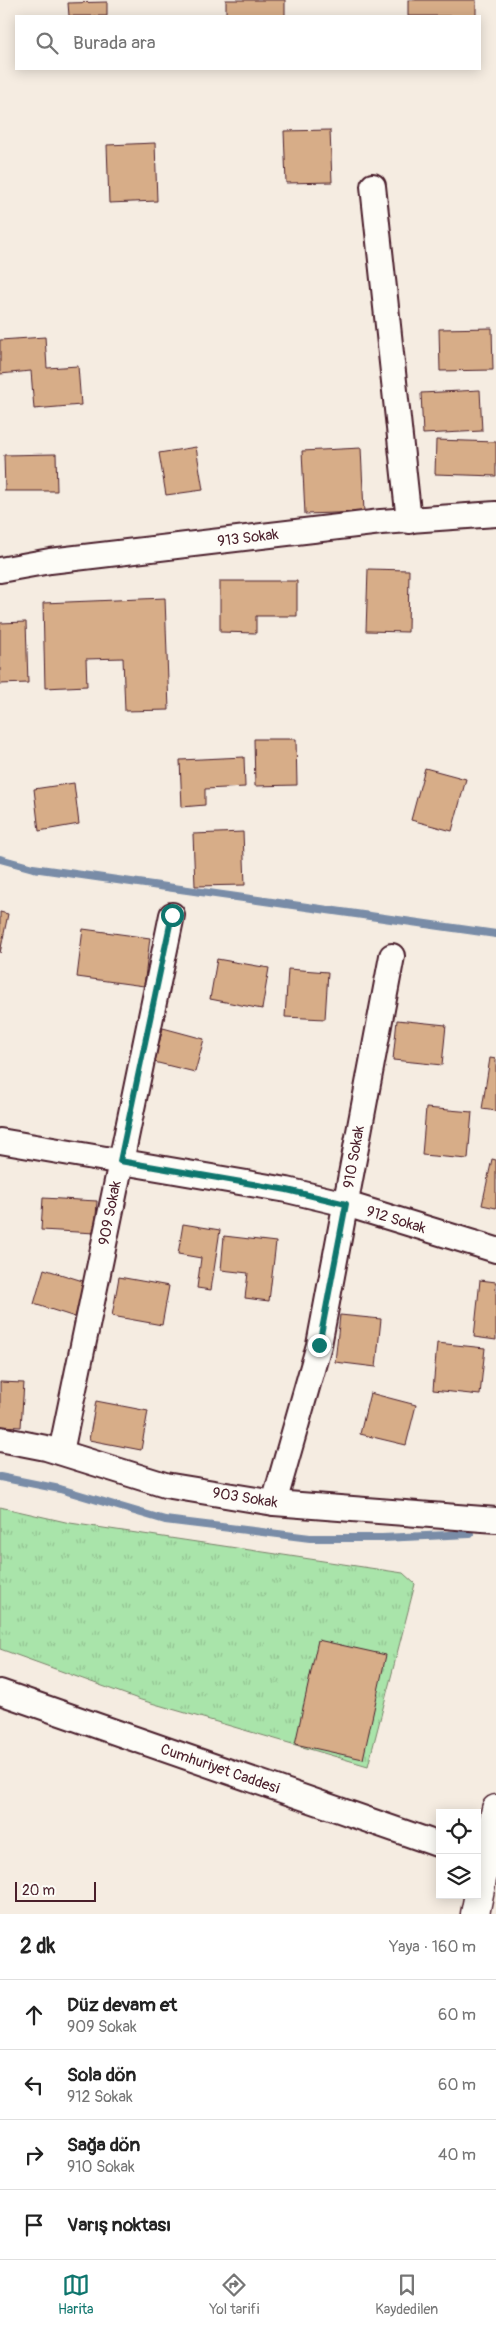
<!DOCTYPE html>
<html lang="tr">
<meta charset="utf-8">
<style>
:root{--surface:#fff;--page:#f6f6f6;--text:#222;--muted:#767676;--line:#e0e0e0;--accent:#0f766e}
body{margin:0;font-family:Pangolin,sans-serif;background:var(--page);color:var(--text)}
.controls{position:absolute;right:15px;bottom:15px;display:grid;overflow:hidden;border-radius:0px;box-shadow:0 2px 12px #0003}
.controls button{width:45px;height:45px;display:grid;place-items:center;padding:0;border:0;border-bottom:1px solid var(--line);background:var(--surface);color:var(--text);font:25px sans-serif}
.scale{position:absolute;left:15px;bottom:12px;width:81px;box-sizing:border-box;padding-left:5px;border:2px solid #4a1f2b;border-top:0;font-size:14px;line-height:18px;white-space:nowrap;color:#4a1f2b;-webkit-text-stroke:4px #fdfcf7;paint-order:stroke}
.stop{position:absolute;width:15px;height:15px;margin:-11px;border:4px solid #0f766e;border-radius:50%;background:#fff}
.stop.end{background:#0f766e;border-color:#fff;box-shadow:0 1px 5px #0008}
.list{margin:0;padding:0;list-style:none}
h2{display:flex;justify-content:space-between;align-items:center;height:65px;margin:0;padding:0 20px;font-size:21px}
h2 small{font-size:16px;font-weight:400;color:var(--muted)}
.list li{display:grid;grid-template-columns:32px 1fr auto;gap:15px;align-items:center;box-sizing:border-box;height:70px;padding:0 20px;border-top:1px solid var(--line)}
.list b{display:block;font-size:19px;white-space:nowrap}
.list p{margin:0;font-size:16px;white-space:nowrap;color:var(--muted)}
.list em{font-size:16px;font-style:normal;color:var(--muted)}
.icon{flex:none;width:28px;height:28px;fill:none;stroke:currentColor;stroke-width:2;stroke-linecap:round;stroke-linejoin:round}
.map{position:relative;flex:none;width:496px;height:1914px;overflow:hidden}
.search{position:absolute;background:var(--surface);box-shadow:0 2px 12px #0003;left:15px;right:15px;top:15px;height:55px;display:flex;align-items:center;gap:12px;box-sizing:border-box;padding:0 18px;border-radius:0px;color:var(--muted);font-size:19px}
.sheet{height:345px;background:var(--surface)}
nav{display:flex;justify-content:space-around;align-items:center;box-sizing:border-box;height:70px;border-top:1px solid var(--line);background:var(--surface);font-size:14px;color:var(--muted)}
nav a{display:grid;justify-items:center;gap:2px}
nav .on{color:var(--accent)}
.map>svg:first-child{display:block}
.park{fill:url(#park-tufts);stroke:#7a826a}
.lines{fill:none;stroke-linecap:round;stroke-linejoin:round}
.stream{stroke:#798ca7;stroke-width:8}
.building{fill:#d7ad88;stroke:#4a1f2b}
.street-casing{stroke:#4a1f2b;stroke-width:28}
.highway-casing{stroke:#4a1f2b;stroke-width:31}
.street{stroke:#fdfcf7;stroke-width:24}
.highway{stroke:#fdfcf7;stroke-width:28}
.route{stroke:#0f766e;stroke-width:6}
.labels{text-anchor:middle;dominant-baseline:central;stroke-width:4;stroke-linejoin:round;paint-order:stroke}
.street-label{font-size:15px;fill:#4a1f2b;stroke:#fdfcf7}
</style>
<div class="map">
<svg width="496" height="1914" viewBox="0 0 496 1914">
<defs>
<pattern id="park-tufts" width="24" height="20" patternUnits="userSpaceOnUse" patternTransform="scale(1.25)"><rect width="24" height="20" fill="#a9e4aa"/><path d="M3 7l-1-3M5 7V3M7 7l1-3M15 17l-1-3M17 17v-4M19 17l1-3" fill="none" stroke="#93c392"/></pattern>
</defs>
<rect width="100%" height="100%" fill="#f5ece1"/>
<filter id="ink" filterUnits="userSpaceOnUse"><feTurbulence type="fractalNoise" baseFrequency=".02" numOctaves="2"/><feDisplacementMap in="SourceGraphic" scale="10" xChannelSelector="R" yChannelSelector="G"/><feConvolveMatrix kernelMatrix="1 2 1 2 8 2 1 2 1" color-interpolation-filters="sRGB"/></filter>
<g filter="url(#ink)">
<polygon class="park" points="0,1507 70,1523 403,1573 415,1584 368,1766 141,1700 0,1649"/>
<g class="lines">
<g class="stream">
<polyline points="0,859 33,868 496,934"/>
<polyline points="0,1477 60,1489 165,1520 310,1538 382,1538 470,1534"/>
</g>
</g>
<g class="building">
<rect x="226" y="0" width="59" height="16"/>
<rect x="408" y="0" width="68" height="16"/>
<polygon points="107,2 107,16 69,16 68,3"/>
<polygon points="330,130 332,182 286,183 284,131"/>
<polygon points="155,143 157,201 109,203 107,145"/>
<polygon points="492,328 493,370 440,371 439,329"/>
<polygon points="45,337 47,368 78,366 81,405 34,409 31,371 0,374 0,340"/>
<polygon points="480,390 482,431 423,434 421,393"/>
<polygon points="436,440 496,442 496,476 435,474"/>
<polygon points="196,447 203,490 166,495 159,453"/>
<polygon points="361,448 364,512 305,514 302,451"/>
<polygon points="56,454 57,491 5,491 4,455"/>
<polygon points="368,569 409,570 408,632 366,631"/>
<polygon points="220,581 297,581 297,616 256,616 256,633 220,632"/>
<polygon points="165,598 169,710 125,711 123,658 86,659 87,686 45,688 43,603"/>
<polygon points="26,622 28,683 0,684 0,623"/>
<polygon points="254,739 296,739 297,785 255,786"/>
<polygon points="244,757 245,787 205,789 205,805 182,807 180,760"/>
<polygon points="425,768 466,779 452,831 411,820"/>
<polygon points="74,783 79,824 39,831 34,789"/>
<polygon points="243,832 245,885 195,886 193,834"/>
<polygon points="0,912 8,914 0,953"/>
<polygon points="83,929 150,938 144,986 77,977"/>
<polygon points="217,959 269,968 262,1009 210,999"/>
<polygon points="288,969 328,972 325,1019 285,1017"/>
<polygon points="397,1020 446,1025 442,1065 393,1060"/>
<polygon points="163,1028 204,1039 195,1072 154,1062"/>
<polygon points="490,1058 496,1059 496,1111 482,1109"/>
<polygon points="426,1108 472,1112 468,1159 422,1155"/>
<polygon points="492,1159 496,1160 496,1208 482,1205"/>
<polygon points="43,1198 97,1201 95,1233 41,1230"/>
<polygon points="183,1224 220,1230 211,1290 197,1288 201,1258 178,1254"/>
<polygon points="224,1236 276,1242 269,1301 245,1298 248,1273 221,1270"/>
<polygon points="44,1269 86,1282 75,1317 34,1304"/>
<polygon points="119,1277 169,1286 162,1325 112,1316"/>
<polygon points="480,1280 496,1282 496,1340 474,1337"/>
<polygon points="340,1315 381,1319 376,1367 335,1362"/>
<polygon points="437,1343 485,1348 480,1395 433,1390"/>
<polygon points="0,1382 24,1383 21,1427 0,1426"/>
<polygon points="370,1393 416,1405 406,1445 360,1434"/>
<polygon points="96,1401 148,1411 141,1450 89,1440"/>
<polygon points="318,1640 386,1655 363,1759 295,1744"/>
</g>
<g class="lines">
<defs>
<g id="street">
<polyline points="373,186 409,521"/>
<polyline points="0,570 50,561 381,522 496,514"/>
<polyline points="0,1141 287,1190 346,1204 496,1250"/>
<polyline points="0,1439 46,1448 165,1485 274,1503 496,1520"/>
<polyline points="61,1452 172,915"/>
<polyline points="274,1503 319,1345 392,956"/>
<polyline points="0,1692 440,1845"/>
</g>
<polyline id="highway" points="475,1914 496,1809"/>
</defs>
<use href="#street" class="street-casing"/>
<use href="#highway" class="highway-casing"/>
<use href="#street" class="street"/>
<use href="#highway" class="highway"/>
</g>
</g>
<g class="lines" filter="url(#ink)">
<polyline class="route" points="172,915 120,1161 287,1190 346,1204 319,1345"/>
</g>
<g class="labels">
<g class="street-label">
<text transform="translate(248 538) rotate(-7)">913 Sokak</text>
<text transform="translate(354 1157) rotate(-80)">910 Sokak</text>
<text transform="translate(110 1213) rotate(-79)">909 Sokak</text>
<text transform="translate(396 1220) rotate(17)">912 Sokak</text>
<text transform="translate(245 1498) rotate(9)">903 Sokak</text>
<text transform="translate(220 1769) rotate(19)">Cumhuriyet Caddesi</text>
</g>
</g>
</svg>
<div class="controls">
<button><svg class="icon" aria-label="locate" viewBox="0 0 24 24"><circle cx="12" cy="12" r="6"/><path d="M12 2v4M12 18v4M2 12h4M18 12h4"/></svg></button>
<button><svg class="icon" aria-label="layers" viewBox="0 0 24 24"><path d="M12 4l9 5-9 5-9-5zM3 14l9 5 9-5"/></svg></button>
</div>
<div class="scale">20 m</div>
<div class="stop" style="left:172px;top:915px"></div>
<div class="stop end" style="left:319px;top:1345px"></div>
<div class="search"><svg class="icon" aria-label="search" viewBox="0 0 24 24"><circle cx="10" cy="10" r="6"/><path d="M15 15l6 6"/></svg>Burada ara</div>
</div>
<section class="sheet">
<h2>2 dk<small>Yaya · 160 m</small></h2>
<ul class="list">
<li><svg class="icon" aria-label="ahead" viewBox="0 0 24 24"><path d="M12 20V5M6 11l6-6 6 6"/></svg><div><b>Düz devam et</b><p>909 Sokak</p></div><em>60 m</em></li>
<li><svg class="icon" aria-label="left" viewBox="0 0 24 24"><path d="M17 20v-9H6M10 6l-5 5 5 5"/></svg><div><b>Sola dön</b><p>912 Sokak</p></div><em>60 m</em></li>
<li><svg class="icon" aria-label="right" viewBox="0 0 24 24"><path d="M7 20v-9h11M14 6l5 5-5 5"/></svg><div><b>Sağa dön</b><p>910 Sokak</p></div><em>40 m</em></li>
<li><svg class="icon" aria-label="arrive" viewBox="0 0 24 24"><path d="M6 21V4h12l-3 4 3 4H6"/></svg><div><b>Varış noktası</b></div></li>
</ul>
</section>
<nav>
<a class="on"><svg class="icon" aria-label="map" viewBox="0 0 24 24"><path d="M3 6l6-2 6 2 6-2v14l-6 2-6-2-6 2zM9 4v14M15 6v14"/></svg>Harita</a>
<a><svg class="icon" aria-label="directions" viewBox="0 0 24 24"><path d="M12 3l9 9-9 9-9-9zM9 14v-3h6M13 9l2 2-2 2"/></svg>Yol tarifi</a>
<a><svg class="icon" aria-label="saved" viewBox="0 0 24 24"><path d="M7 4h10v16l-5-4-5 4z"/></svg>Kaydedilen</a>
</nav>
